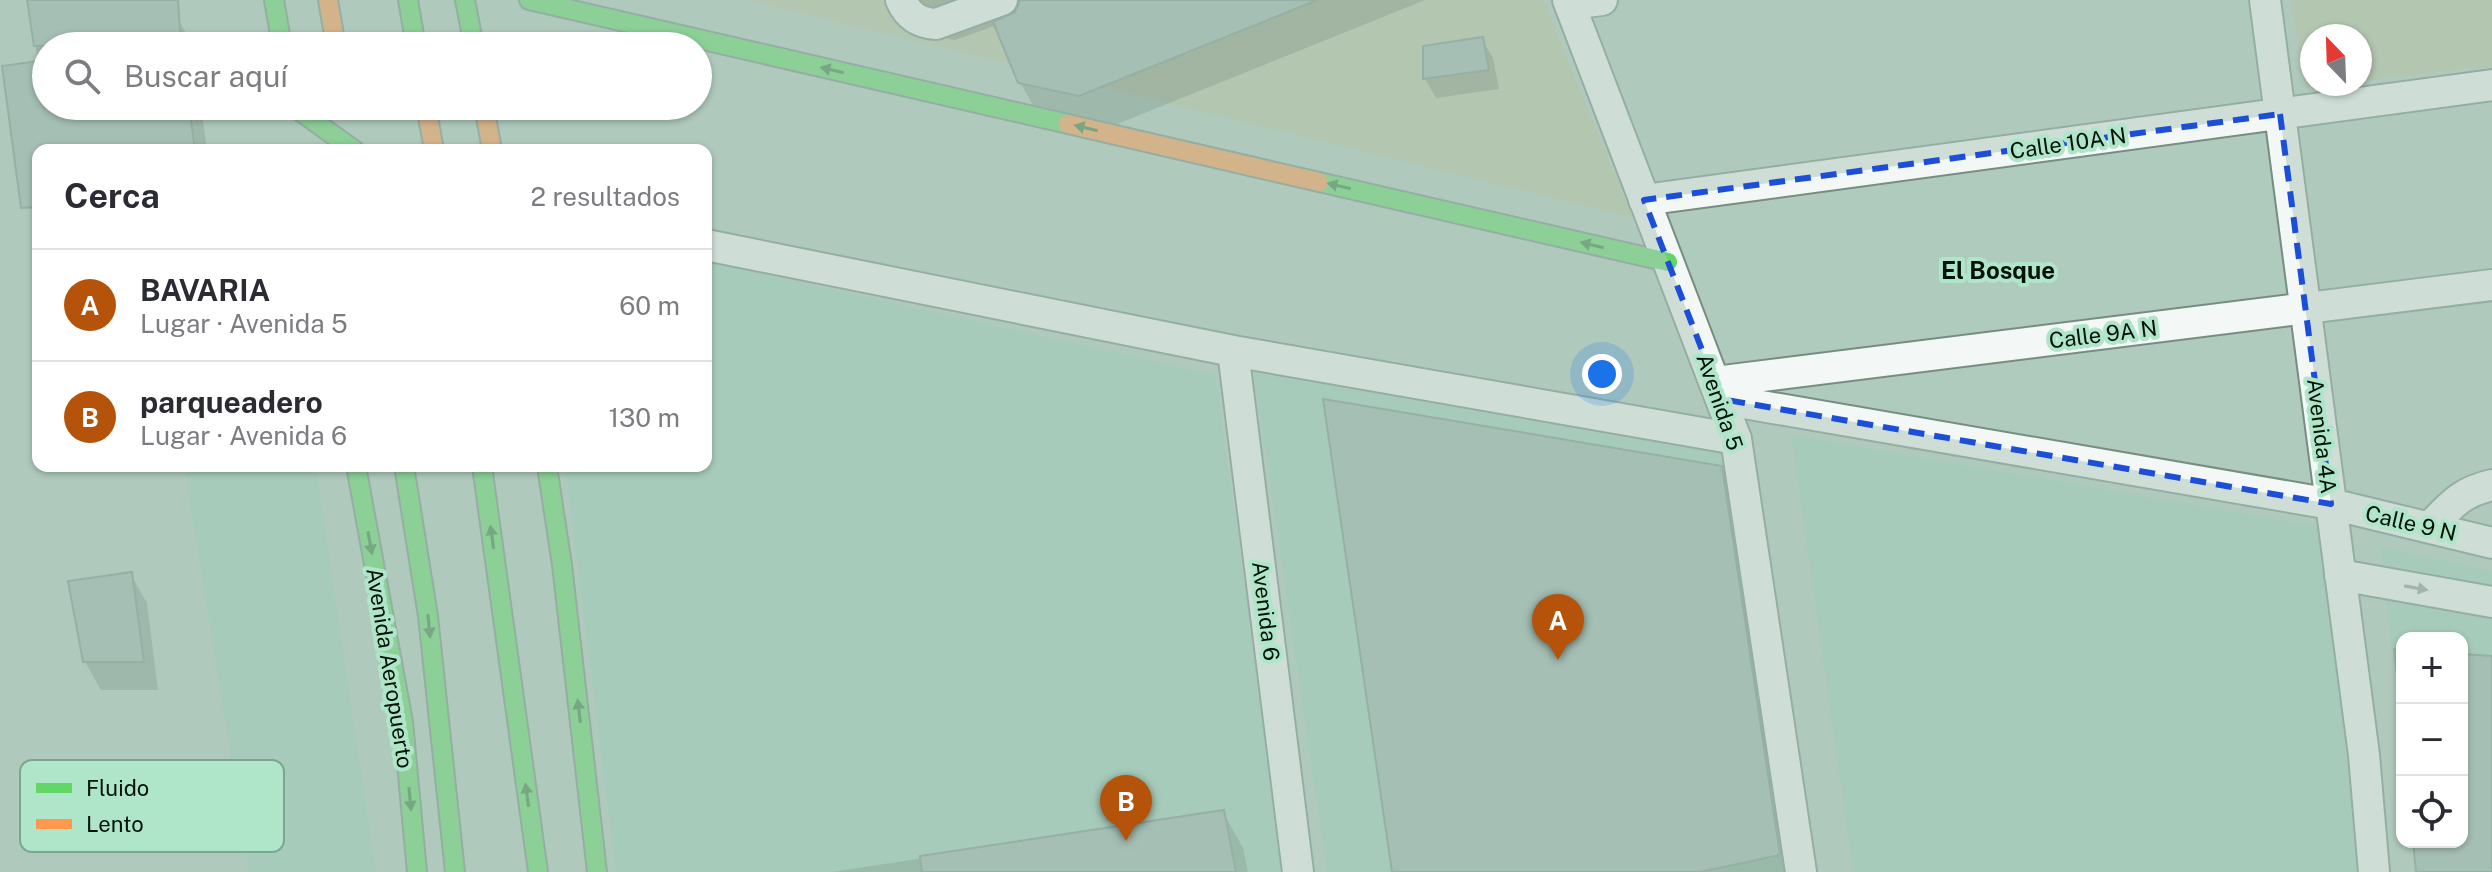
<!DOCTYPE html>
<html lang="es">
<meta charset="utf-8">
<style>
:root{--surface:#fff;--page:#f2f2f3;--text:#2b2b33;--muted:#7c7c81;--line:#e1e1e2;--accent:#b45309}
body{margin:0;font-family:"Public Sans",sans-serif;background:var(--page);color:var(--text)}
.controls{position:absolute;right:24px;bottom:24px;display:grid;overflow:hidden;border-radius:16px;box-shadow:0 2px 6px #0004}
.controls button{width:72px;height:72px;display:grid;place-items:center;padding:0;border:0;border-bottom:2px solid var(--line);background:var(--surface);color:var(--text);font:40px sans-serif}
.compass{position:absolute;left:2300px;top:24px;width:72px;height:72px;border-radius:50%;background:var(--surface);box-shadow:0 2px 6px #0004;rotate:337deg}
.you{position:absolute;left:1602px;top:374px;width:28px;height:28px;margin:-20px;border:6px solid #fff;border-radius:50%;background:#1a73e8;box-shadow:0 0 0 12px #1a73e833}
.badge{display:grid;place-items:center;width:52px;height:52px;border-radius:50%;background:var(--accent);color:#fff;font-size:26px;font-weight:700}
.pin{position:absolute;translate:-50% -66px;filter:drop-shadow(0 2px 4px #0008)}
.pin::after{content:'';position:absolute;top:42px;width:28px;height:24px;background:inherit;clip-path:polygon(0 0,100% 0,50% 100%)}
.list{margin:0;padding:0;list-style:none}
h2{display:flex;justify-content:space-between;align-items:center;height:104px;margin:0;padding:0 32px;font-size:34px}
h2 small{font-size:26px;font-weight:400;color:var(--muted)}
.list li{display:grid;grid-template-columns:52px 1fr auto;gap:24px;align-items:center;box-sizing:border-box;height:112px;padding:0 32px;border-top:2px solid var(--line)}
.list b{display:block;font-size:30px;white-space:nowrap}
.list p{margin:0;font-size:26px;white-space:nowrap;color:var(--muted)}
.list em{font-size:26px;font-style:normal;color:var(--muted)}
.icon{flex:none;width:44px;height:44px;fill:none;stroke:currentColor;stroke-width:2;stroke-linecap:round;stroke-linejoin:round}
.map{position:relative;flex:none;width:2492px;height:872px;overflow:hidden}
.search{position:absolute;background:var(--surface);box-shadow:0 2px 6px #0004;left:32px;top:32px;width:680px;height:88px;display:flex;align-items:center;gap:20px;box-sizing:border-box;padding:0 28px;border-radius:44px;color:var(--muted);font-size:30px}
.panel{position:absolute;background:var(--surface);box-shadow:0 2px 6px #0004;left:32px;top:144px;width:680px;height:328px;border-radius:16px}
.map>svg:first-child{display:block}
.built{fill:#9ecdb5}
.green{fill:#b7c1a1}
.shadow{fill:#0003}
.building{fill:#9ab2a9;stroke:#769087;stroke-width:2}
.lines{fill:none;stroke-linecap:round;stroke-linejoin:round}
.street-casing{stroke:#778d83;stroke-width:34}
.fast-casing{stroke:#778d83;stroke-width:22}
.slow-casing{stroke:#778d83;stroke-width:22}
.street{stroke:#f3f7f5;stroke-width:30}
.fast{stroke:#63d668;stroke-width:18}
.slow{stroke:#ff974d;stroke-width:18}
.oneway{fill:#367d3d}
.oneway2{fill:#929b96}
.marked{fill:none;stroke:#1d4ed8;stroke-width:6;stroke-dasharray:16 10;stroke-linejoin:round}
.labels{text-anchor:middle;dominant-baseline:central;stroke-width:8;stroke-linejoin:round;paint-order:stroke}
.street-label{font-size:22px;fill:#001108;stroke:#afe6c9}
.neighbourhood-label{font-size:24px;font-weight:bold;fill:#001108;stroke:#afe6c9}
.key{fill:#afe6c9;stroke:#7aa68f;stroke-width:2}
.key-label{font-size:22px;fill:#001108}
</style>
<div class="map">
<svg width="2492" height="872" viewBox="0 0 2492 872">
<rect width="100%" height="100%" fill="#afcbbd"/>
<g class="built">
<polygon points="706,261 1215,375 1286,872 616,872 565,466 706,466"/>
<polygon points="1252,363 1727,432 1788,872 1327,872"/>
<polygon points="1791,435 2333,529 2372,872 1853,872"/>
<polygon points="184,466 316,466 376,872 249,872"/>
<polygon points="2380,547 2492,571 2492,872 2462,842 2462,638 2402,638 2402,745"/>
</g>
<g class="green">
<polygon points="749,0 1543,0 1633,218"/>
<polygon points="2291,0 2492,0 2492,66 2360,81 2360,36 2312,36 2312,84 2334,84 2305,87"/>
</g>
<g class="shadow">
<polygon points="29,0 151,0 175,13 193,46 46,46 46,106 201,106 207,150 38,150 38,205 4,67 38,63"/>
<polygon points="915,0 1425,0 1100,131 1040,118 1020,82 997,25 955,40 947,38"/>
<polygon points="1482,39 1493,58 1499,89 1436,98 1425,79 1425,48"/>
<polygon points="1721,468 1737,497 1793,872 1394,872"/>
<polygon points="131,575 147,603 158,690 101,690 85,662"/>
<polygon points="2393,648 2402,648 2402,727"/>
<polygon points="1223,812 1243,848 1248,872 832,872"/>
</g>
<g class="building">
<polygon points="27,0 178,0 181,46 34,46"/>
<polygon points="1020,0 1315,0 1315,1 1079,96 1018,83 993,22 1015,12"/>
<polygon points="1483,37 1489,70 1423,79 1423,46"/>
<polygon points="46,60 46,106 189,106 195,150 38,150 38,207 21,208 2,66"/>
<polygon points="1323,399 1722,466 1780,855 1700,872 1392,872"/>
<polygon points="132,572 144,662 83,662 68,581"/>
<polygon points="2462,654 2492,656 2492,872 2416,872 2413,842 2462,842"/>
<polygon points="1224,810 1236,872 922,872 920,856"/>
</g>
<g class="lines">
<defs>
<g id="street">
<path d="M 901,0 C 908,16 919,23 936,24 L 1002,0"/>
<polyline points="1568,0 1736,439 1801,872"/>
<polyline points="2265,0 2364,755 2374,872"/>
<polyline points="1570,4 1602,0"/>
<polyline points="1644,200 2492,85"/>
<polyline points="706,245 1233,351 1736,439"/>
<polyline points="1233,351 1298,872"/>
<polyline points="1715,382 2492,285"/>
<polyline points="1721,399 2331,504 2492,543"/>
<path d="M 2430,527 C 2451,505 2461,492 2492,485"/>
<polyline points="2340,575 2492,602"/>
</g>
<g id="fast">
<polyline points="274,0 282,46"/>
<polyline points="408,0 416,46"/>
<polyline points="465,0 474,46"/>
<polyline points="529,0 1068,124"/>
<polyline points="293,106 354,150"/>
<polyline points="1319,182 1668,262"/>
<polyline points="356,466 403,722 417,872"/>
<polyline points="404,466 428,616 455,872"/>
<polyline points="482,466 538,872"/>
<polyline points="547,466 562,565 597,872"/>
</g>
<g id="slow">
<polyline points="328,0 336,46"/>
<polyline points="426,106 434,150"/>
<polyline points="484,106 492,150"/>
<polyline points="1068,124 1319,182"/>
</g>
</defs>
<use href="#street" class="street-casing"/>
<use href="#fast" class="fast-casing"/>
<use href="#slow" class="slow-casing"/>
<use href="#street" class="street"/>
<use href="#fast" class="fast"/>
<use href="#slow" class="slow"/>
</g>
<defs><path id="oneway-solid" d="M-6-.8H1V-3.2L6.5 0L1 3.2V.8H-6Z" transform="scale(2)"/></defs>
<g class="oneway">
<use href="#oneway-solid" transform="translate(832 70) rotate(-167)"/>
<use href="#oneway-solid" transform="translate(1086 128) rotate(-167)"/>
<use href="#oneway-solid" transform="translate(1339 186) rotate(-167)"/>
<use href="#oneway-solid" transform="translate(1592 245) rotate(-167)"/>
<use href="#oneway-solid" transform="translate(492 537) rotate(-98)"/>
<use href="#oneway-solid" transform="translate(370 543) rotate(80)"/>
<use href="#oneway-solid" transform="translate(429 626) rotate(84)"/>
<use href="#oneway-solid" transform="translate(579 711) rotate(-97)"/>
<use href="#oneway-solid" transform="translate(527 795) rotate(-98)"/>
<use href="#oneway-solid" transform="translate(410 799) rotate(85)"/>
</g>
<use class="oneway2" href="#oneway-solid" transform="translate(2416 588) rotate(10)"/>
<path d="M0 0H2492V872H0ZM 2280,114 L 2331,504 L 1721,399 L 1644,200 Z" fill="#afcbbd" fill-opacity=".55" fill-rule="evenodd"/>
<path class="marked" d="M 2280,114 L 2331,504 L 1721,399 L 1644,200 Z"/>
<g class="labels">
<g class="street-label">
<text transform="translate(2068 143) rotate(-8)">Calle 10A N</text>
<text transform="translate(2103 334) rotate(-7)">Calle 9A N</text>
<text transform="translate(1720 402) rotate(71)">Avenida 5</text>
<text transform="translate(2322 436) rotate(83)">Avenida 4A</text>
<text transform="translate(2411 523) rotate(13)">Calle 9 N</text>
<text transform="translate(1266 611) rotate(83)">Avenida 6</text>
<text transform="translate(390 668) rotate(81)">Avenida Aeropuerto</text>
</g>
<g class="neighbourhood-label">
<text x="1998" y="270">El Bosque</text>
</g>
</g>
<rect x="20" y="760" width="264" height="92" rx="12" class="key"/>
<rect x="36" y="783" width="36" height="10" fill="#63d668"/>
<rect x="36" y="819" width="36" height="10" fill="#ff974d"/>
<g class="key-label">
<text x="86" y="796">Fluido</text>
<text x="86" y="832">Lento</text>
</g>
</svg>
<div class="controls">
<button>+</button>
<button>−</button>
<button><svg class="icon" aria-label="locate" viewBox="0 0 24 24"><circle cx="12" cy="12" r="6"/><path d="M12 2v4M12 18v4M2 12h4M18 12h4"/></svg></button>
</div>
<svg class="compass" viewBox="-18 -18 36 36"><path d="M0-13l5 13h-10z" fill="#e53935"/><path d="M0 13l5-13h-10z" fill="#7c7c81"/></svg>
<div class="you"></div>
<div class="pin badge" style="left:1558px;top:660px">A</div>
<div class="pin badge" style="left:1126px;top:841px">B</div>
<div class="search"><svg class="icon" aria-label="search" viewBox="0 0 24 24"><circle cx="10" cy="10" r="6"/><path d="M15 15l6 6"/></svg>Buscar aquí</div>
<section class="panel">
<h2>Cerca<small>2 resultados</small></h2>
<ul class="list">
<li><span class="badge">A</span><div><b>BAVARIA</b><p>Lugar · Avenida 5</p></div><em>60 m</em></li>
<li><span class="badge">B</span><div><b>parqueadero</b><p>Lugar · Avenida 6</p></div><em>130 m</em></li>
</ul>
</section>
</div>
